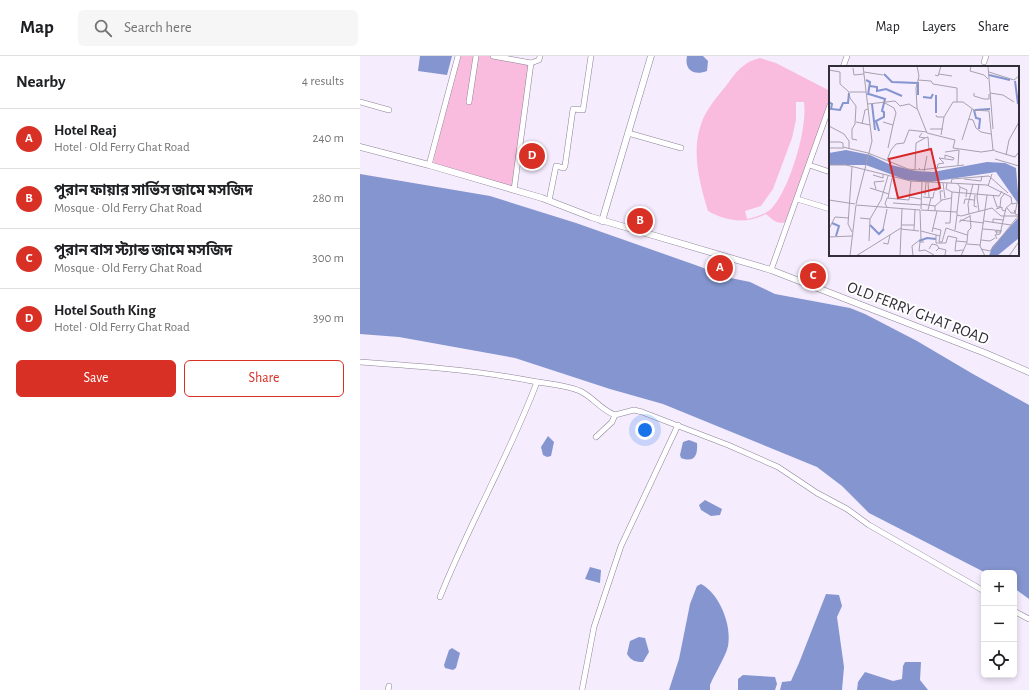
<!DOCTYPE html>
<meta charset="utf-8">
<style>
:root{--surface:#fff;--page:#f6f6f6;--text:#202124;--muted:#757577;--line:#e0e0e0;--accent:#d93025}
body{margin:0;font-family:"Alegreya Sans","Noto Sans Bengali",sans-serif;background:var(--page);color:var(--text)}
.controls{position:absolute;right:12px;bottom:12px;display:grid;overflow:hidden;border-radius:6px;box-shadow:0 2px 6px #0003}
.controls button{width:36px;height:36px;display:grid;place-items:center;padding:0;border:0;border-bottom:1px solid var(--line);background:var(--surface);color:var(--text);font:20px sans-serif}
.you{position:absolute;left:285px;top:374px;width:14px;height:14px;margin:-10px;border:3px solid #fff;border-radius:50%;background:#1a73e8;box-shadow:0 0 0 6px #1a73e833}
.badge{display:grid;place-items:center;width:26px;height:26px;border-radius:50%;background:var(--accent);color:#fff;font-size:13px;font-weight:700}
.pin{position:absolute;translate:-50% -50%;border:2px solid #fff;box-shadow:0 1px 4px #0006}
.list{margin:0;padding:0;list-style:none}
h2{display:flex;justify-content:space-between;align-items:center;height:52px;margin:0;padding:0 16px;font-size:17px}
h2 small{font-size:13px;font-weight:400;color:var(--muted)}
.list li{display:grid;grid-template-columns:26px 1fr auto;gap:12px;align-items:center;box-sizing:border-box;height:60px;padding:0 16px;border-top:1px solid var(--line)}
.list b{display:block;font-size:15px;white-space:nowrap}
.list p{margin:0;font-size:13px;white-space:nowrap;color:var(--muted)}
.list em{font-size:13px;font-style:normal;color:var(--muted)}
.actions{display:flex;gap:8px;padding:12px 16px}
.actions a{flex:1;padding:9px 0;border:1px solid var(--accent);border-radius:6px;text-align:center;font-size:14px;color:var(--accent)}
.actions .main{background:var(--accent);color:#fff}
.icon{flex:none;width:22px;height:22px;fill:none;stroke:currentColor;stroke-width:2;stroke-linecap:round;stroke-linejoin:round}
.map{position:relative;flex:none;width:669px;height:634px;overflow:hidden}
header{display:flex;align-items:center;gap:24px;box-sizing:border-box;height:56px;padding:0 20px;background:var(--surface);border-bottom:1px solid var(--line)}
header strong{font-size:19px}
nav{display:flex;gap:22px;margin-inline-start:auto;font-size:14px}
.search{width:280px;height:36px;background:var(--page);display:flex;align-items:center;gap:10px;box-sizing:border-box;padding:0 14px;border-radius:6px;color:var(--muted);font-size:15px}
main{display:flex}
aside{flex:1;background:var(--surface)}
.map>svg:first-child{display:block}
.green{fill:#f9bcdf;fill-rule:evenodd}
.water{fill:#8495cf}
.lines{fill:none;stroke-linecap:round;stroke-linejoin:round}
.minor-casing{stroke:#8c8396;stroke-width:6}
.tertiary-casing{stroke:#8c8396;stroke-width:7}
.minor{stroke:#fff;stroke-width:5}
.tertiary{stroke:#fff;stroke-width:6}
.labels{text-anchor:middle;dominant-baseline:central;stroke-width:4;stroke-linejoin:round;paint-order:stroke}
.street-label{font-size:16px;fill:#322e37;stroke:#fff}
.inset-river{fill:none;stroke:#8495cf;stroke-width:2}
.inset-road{fill:none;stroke:#a7a0ae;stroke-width:1}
.view{fill:#d62828;fill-opacity:0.15;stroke:#d62828;stroke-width:2}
.inset-edge{fill:none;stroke:#322e37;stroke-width:2}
</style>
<header>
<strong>Map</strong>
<div class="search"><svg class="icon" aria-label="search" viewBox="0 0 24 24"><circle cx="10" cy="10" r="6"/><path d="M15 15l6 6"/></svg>Search here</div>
<nav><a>Map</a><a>Layers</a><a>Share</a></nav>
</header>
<main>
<aside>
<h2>Nearby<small>4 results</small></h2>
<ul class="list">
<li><span class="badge">A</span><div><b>Hotel Reaj</b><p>Hotel · Old Ferry Ghat Road</p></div><em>240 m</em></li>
<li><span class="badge">B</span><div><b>পুরান ফায়ার সার্ভিস জামে মসজিদ</b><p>Mosque · Old Ferry Ghat Road</p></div><em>280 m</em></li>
<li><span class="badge">C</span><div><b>পুরান বাস স্ট্যান্ড জামে মসজিদ</b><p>Mosque · Old Ferry Ghat Road</p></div><em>300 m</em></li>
<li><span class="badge">D</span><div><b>Hotel South King</b><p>Hotel · Old Ferry Ghat Road</p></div><em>390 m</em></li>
</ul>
<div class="actions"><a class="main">Save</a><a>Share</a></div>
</aside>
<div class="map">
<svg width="669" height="634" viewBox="0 0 669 634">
<rect width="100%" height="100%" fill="#f5ecfe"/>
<g class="green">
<polygon points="99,0 140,0 170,6 152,131 73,107"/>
<path d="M 400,2 L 416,7 L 470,35 L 470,40 L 428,165 C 418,170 413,164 406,158 C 386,168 368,166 348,155 C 338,122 328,84 349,52 C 354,44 360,37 366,30 C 376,16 383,6 400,2 ZM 436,46 L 444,46 C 448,72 429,136 410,154 C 403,159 395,161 387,163 L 385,155 L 401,150 L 413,133 L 432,82 L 436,64 Z"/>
</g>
<g class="water">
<polygon points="60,0 92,0 87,19 58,15"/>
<path d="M 327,0 L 343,0 L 348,5 L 347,15 C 334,20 324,14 327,0 Z"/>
<polygon points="0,118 130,140 216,167 341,211 361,220 390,226 415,238 490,252 505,258 557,285 613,318 669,349 669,543 654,532 654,517 626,517 509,457 482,430 457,411 303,348 250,333 155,302 39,281 0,278"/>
<polygon points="188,380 194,386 191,400 187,401 183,399 181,391"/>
<path d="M 329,384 L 337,387 C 338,400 334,407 321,402 L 320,399 L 323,386 Z"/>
<polygon points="345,444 362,453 360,459 351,460 341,454 339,449"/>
<polygon points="230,511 241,514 240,527 225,523"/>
<path d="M 341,528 C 360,538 372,570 368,590 C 366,600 354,619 350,629 L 350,634 L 309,634 L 319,603 L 330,548 L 337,530 Z"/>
<polygon points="466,538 479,539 482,550 477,561 484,611 482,634 420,634 422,626 431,625 439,607"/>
<path d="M 279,581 L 285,582 L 289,596 L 283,606 C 276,606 271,605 267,598 L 270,585 Z"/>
<polygon points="92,592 100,597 96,612 93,614 85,612 84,609 89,594"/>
<polygon points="545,606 561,606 560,624 568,634 497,634 498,626 505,616 533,625 542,623 543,610"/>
<polygon points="383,619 415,621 417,628 415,634 378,634 378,623"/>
</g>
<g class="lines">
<defs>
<g id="minor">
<polyline points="133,0 171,7"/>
<polyline points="624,6 626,0"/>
<polyline points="483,11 487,0"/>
<polyline points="0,46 29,54"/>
<polyline points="109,46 116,0"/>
<polyline points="268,77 321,92"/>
<polyline points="69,109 98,0"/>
<polyline points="449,109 470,116"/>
<polyline points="154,134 171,7 179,4 180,0"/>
<polyline points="437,143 470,153"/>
<polyline points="189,145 196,110 204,112 205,110 213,53 223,54 231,0"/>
<polyline points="411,214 470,49"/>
<path d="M 0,306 C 58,310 115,314 172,325 C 188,328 206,329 220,335 C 233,341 241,354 255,359"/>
<polyline points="236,381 252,366 255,359 274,354 282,356 368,389 418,411 457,437 487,453 509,469 624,535"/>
<path d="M 80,541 C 109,468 149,400 177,326"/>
<polyline points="654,555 669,563"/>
<polyline points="28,634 29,630"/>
<polyline points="222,634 234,571 261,490 318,369"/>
</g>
<g id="tertiary">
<polyline points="0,91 69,109 182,142 231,161 411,214 625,297 669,316"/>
<polyline points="242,165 291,0"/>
</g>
</defs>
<use href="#minor" class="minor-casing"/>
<use href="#tertiary" class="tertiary-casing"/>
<use href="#minor" class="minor"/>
<use href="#tertiary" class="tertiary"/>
</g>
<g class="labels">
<g class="street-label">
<text transform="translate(558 257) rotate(21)">OLD FERRY GHAT ROAD</text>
</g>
</g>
<g transform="translate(469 10)">
<rect width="190" height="190" fill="#f5ecfe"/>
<path d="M 17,84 L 41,89 L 62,99 L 87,105 L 104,106 L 158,96 L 176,97 L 187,102 L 190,139 L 167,106 L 101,116 L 77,114 L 37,99 L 0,99 L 0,87 ZM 190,151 L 190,172 L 168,190 L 160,190 L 163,181 Z" fill="#8495cf"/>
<path class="inset-river" d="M 55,8 L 63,16 L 88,17M 160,9 L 181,14M 37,14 L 41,16 L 39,29M 186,15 L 189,38M 41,20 L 48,21 L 48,25 L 57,23 L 73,30M 40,28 L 56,33 L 53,45 L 55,46 L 55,51 L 47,55 L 50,65M 89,29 L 89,16M 107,29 L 107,47M 94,31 L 102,32 L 104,28M 0,36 L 3,38 L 2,43 L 11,44 L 14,37 L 19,37 L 20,27M 43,38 L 46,64M 145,44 L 147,52 L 151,53 L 150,63M 146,44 L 161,43M 3,157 L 10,160 L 7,170M 41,159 L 50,168 L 55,163M 90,175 L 98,172 L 107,173"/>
<path class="inset-road" d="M 88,0 L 90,10 L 87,22 L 88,42 L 98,67 L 126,74 L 124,82 L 152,86 L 166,84M 142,0 L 141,5 L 155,9 L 159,13M 159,0 L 164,63M 24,2 L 25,9 L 35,8M 0,4 L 11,6 L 11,18 L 20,26 L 21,32 L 27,40 L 26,58 L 23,63 L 23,73 L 28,74M 35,6 L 54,9M 160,6 L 185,14 L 190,10M 110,8 L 123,10M 106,9 L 109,10 L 112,0M 89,14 L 102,15 L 104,18 L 128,22 L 128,36M 21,26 L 37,26M 145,27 L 145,30 L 155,33 L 160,33 L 160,28M 161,27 L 174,29 L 185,36M 39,38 L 66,35 L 71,40 L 80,38 L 88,43M 107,49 L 108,51 L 115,51 L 112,69M 115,51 L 124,36 L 134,36 L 145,44 L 160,45 L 164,84M 140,53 L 144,54 L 147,62 L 152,66 L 162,68M 27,56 L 41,59M 54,56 L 64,59 L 67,47 L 65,42 L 56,37M 33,58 L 36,44 L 39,43M 0,60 L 15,68 L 20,75 L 20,83M 101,63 L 114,63M 80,64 L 98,66M 96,72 L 99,71 L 100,84M 133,74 L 143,43M 0,76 L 11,76 L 14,77 L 14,81 L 39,87M 0,82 L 15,82M 59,82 L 64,59M 166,85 L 186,91 L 189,87M 116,86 L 130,84 L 129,99M 39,87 L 79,103 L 89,104 L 91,102M 177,89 L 180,74 L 190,56M 166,93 L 190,100M 58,94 L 62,84 L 67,78 L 75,77 L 80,64M 0,99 L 17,99 L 82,115 L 158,119 L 182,131 L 183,138 L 188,137 L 186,148 L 189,149M 23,101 L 19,158 L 23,166M 108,103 L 109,98 L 115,97 L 110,92 L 124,94 L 125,92 L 116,89 L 116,92M 86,104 L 87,77 L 96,72 L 90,71 L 93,67M 90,104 L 135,99M 95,105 L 98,90M 44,109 L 54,112 L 54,108M 135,113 L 152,115 L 153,110M 99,116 L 100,131M 114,117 L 116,132M 122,117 L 123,113 L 160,110 L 179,127M 128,117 L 131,121 L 128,146M 159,120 L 163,108M 131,121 L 138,124 L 137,131M 41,122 L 60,128M 47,123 L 45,116 L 55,115M 105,125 L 111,123 L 111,117M 123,126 L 170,130 L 173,125M 96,129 L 97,116M 146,129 L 145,140 L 148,141M 164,129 L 168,141 L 171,141 L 172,132 L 176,127M 80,131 L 92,133M 94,131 L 104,132 L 105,126M 59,132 L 63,112M 0,134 L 26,138M 112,135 L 111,125 L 114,125M 64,137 L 92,139M 27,138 L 43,75 L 34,0M 92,138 L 106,140M 135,138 L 136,133 L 145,134M 27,139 L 91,144M 58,141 L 56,138 L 58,132 L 80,134 L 82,115M 178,142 L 182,147 L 186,147 L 185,144M 92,143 L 93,116M 167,143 L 173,141 L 173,144 L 177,145M 92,144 L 128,146 L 128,149 L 132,150 L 163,142 L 172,150 L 189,150M 99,144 L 102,132M 106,145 L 106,140 L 113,134 L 122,132M 150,145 L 148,131 L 150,118M 140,148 L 139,138 L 144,118M 31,152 L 41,153 L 40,175M 41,153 L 52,134 L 59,110M 131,154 L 155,157M 155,155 L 182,159M 130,156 L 141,150M 116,157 L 121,157 L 123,126 L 117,123 L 118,117M 164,157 L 164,153 L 175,154M 72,159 L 85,159M 104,162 L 112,164 L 111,170M 0,163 L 6,151 L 20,152M 54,163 L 58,143M 72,163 L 90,165M 154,163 L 166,164 L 168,168M 85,164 L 86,144M 126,164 L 128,149M 92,165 L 111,170 L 110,176 L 113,176M 103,166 L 108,145M 172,166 L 167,166 L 167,164 L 173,165M 107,169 L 107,177 L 117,177 L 119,170 L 128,172 L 127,175 L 138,176 L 132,190M 0,171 L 23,170M 168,173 L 166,169 L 171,168 L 177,142 L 183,137M 152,174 L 161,175 L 166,172M 127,175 L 126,185 L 134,184M 95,176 L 91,176 L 90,185 L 96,184 L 105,189M 113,176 L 117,162 L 138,169M 138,176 L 139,165 L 142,162 L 141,149M 54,177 L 59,178 L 61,169M 138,178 L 151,179M 109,182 L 117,184 L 116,189M 100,183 L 103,178 L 108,179 L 110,182 L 107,185M 152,183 L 161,185 L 190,149M 21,190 L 27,139M 27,190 L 72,162M 71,190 L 73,143M 84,190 L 83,180 L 92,173 L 91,144M 156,190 L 151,180 L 158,129M 180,190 L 189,177"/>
<path class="view" d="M 102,83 L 111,122 L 69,132 L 60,93 Z"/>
<rect width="190" height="190" class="inset-edge"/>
</g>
</svg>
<div class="controls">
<button>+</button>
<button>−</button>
<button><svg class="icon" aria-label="locate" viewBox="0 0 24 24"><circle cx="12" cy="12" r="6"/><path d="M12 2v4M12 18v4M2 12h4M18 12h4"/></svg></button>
</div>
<div class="you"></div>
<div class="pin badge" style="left:360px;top:212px">A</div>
<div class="pin badge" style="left:280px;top:165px">B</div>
<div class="pin badge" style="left:453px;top:220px">C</div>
<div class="pin badge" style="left:172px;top:100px">D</div>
</div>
</main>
